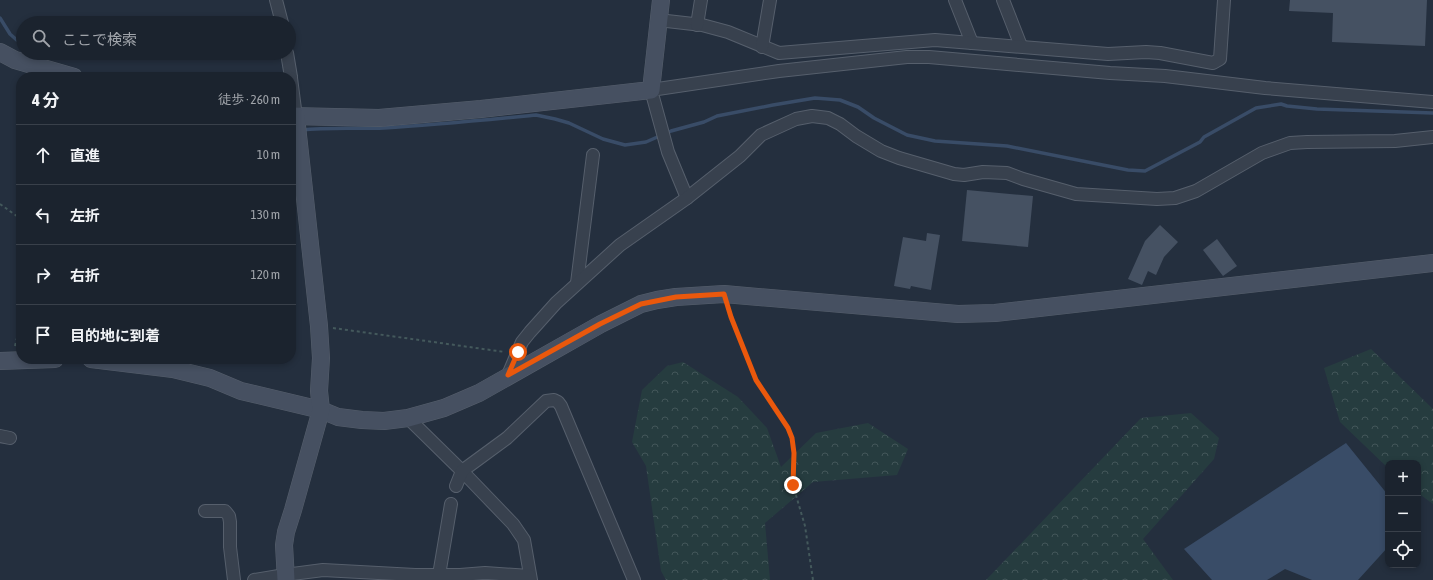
<!DOCTYPE html>
<html lang="ja">
<meta charset="utf-8">
<style>
:root{--surface:#1b232e;--page:#282f3a;--text:#f1f3f6;--muted:#a0a4aa;--line:#39404a}
body{margin:0;font-family:"Asap Condensed","Noto Sans JP",sans-serif;background:var(--page);color:var(--text)}
.controls{position:absolute;right:12px;bottom:12px;display:grid;overflow:hidden;border-radius:8px;box-shadow:0 2px 6px #0003}
.controls button{width:36px;height:36px;display:grid;place-items:center;padding:0;border:0;border-bottom:1px solid var(--line);background:var(--surface);color:var(--text);font:20px sans-serif}
.stop{position:absolute;width:12px;height:12px;margin:-9px;border:3px solid #ea580c;border-radius:50%;background:#fff}
.stop.end{background:#ea580c;border-color:#fff;box-shadow:0 1px 4px #0008}
.list{margin:0;padding:0;list-style:none}
h2{display:flex;justify-content:space-between;align-items:center;height:52px;margin:0;padding:0 16px;font-size:17px}
h2 small{font-size:13px;font-weight:400;color:var(--muted)}
.list li{display:grid;grid-template-columns:26px 1fr auto;gap:12px;align-items:center;box-sizing:border-box;height:60px;padding:0 16px;border-top:1px solid var(--line)}
.list b{display:block;font-size:15px;white-space:nowrap}
.list em{font-size:13px;font-style:normal;color:var(--muted)}
.icon{flex:none;width:22px;height:22px;fill:none;stroke:currentColor;stroke-width:2;stroke-linecap:round;stroke-linejoin:round}
.map{position:relative;flex:none;width:1433px;height:580px;overflow:hidden}
.search{position:absolute;background:var(--surface);box-shadow:0 2px 6px #0003;left:16px;top:16px;width:280px;height:44px;display:flex;align-items:center;gap:10px;box-sizing:border-box;padding:0 14px;border-radius:22px;color:var(--muted);font-size:15px}
.panel{position:absolute;background:var(--surface);box-shadow:0 2px 6px #0003;left:16px;top:72px;width:280px;height:292px;border-radius:16px}
.map>svg:first-child{display:block}
.forest{fill:url(#forest-crowns)}
.water{fill:#394c67}
.lines{fill:none;stroke-linecap:round;stroke-linejoin:round}
.stream{stroke:#394c67;stroke-width:3.5}
.building{fill:#455162}
.street-casing{stroke:#565f6c;stroke-width:14}
.secondary-casing{stroke:#565f6c;stroke-width:18}
.path{stroke:#44595c;stroke-width:2;stroke-dasharray:3 3;stroke-linecap:butt}
.street{stroke:#38414e;stroke-width:12}
.secondary{stroke:#465061;stroke-width:17}
.route{stroke:#ea580c;stroke-width:5}
</style>
<div class="map">
<svg width="1433" height="580" viewBox="0 0 1433 580">
<defs>
<pattern id="forest-crowns" width="20" height="18" patternUnits="userSpaceOnUse"><rect width="20" height="18" fill="#263c3f"/><path d="M2 6a3 3 0 1 1 6 0M12 15a3 3 0 1 1 6 0" fill="none" stroke="#435659"/></pattern>
</defs>
<rect width="100%" height="100%" fill="#242f3e"/>
<g class="forest">
<polygon points="1371,349 1433,409 1433,504 1418,493 1418,463 1388,463 1388,468 1340,422 1324,368"/>
<polygon points="683,362 738,397 767,428 781,467 816,433 868,423 908,449 897,475 813,482 765,523 770,580 666,580 661,571 646,466 632,442 642,390 667,366"/>
<polygon points="1191,413 1219,438 1214,459 1143,539 1173,580 986,580 1141,418"/>
</g>
<polygon class="water" points="1346,443 1388,495 1388,547 1358,580 1312,580 1285,569 1267,580 1212,580 1184,549"/>
<g class="lines">
<g class="stream">
<polyline points="0,18 10,34 19,42 23,52"/>
<polyline points="31,70 36,77"/>
<path d="M 301,130 C 329,127 356,129 384,128 C 435,125 485,120 536,115 L 555,119 L 569,123 L 603,139 L 625,145 L 646,142 L 671,131 L 704,122 L 717,116 L 773,105 L 815,98 L 840,100 L 858,107 L 874,118 L 907,135 L 935,141 L 1007,146 L 1128,170 L 1145,171 L 1200,142 L 1204,137 L 1256,108 L 1281,104 L 1287,106 L 1317,109 L 1433,113"/>
</g>
</g>
<g class="building">
<polygon points="1290,0 1427,0 1425,46 1332,42 1333,13 1289,11"/>
<polygon points="967,190 1033,196 1028,247 962,241"/>
<polygon points="1160,225 1178,242 1164,257 1156,275 1148,271 1142,285 1128,279 1145,241"/>
<polygon points="927,233 940,235 931,290 911,286 910,289 894,286 903,237 926,241"/>
<polygon points="1217,239 1237,266 1223,276 1203,250"/>
</g>
<g class="lines">
<defs>
<g id="street">
<polyline points="276,0 282,23"/>
<polyline points="955,0 972,43"/>
<polyline points="1003,0 1021,46"/>
<polyline points="658,20 702,25 728,32 779,53 935,40 1108,54 1146,52 1160,53 1213,63 1220,59 1224,0"/>
<polyline points="697,25 701,0"/>
<polyline points="762,47 770,0"/>
<polyline points="287,53 291,77"/>
<polyline points="291,78 296,117"/>
<polyline points="687,198 668,152 651,90 779,71 907,57 929,57 1110,73 1165,76 1265,88 1433,102"/>
<polyline points="577,283 593,155"/>
<polyline points="508,375 522,342 530,332 556,303 620,245 687,198 740,156 761,135 796,119 812,116 828,118 840,124 856,136 881,151 899,158 954,174 964,175 983,172 1007,173 1023,179 1076,194 1157,199 1175,198 1196,191 1262,153 1290,143 1307,142 1395,141 1433,137"/>
<polyline points="408,418 462,471 513,524 524,540 531,580"/>
<polyline points="0,436 10,438"/>
<polyline points="456,486 462,471 507,438 546,401 554,400 558,402 561,406 634,580"/>
<polyline points="205,511 225,511 229,516 230,522 230,547 234,580"/>
<polyline points="439,575 451,504"/>
<polyline points="254,580 285,575 323,570 415,575 460,575 485,573 530,576"/>
</g>
<g id="secondary">
<polyline points="0,52 15,60 74,77"/>
<polyline points="291,116 379,118 481,109 651,90 661,0"/>
<polyline points="91,359 173,369 210,378 241,391 321,410 338,417 362,420 384,421 408,418 444,408 479,393 601,324 641,304 657,300 676,297 724,294 958,314 995,313 1433,263"/>
<polyline points="0,361 55,359"/>
<polyline points="286,580 284,545 286,532 293,510 321,410 319,391 321,358 319,326 296,117"/>
</g>
</defs>
<use href="#street" class="street-casing"/>
<use href="#secondary" class="secondary-casing"/>
<g class="path">
<polyline points="0,204 21,219"/>
<polyline points="728,307 756,380 788,428 792,438 794,453 793,485 805,526 813,580"/>
<polyline points="333,328 505,352"/>
<polyline points="15,346 21,322"/>
</g>
<use href="#street" class="street"/>
<use href="#secondary" class="secondary"/>
</g>
<g class="lines">
<polyline class="route" points="518,352 508,375 600,324 641,304 676,297 724,294 731,317 756,380 788,428 792,438 794,453 793,485"/>
</g>
</svg>
<div class="controls">
<button>+</button>
<button>−</button>
<button><svg class="icon" aria-label="locate" viewBox="0 0 24 24"><circle cx="12" cy="12" r="6"/><path d="M12 2v4M12 18v4M2 12h4M18 12h4"/></svg></button>
</div>
<div class="stop" style="left:518px;top:352px"></div>
<div class="stop end" style="left:793px;top:485px"></div>
<div class="search"><svg class="icon" aria-label="search" viewBox="0 0 24 24"><circle cx="10" cy="10" r="6"/><path d="M15 15l6 6"/></svg>ここで検索</div>
<section class="panel">
<h2>4 分<small>徒歩 · 260 m</small></h2>
<ul class="list">
<li><svg class="icon" aria-label="ahead" viewBox="0 0 24 24"><path d="M12 20V5M6 11l6-6 6 6"/></svg><div><b>直進</b></div><em>10 m</em></li>
<li><svg class="icon" aria-label="left" viewBox="0 0 24 24"><path d="M17 20v-9H6M10 6l-5 5 5 5"/></svg><div><b>左折</b></div><em>130 m</em></li>
<li><svg class="icon" aria-label="right" viewBox="0 0 24 24"><path d="M7 20v-9h11M14 6l5 5-5 5"/></svg><div><b>右折</b></div><em>120 m</em></li>
<li><svg class="icon" aria-label="arrive" viewBox="0 0 24 24"><path d="M6 21V4h12l-3 4 3 4H6"/></svg><div><b>目的地に到着</b></div></li>
</ul>
</section>
</div>
